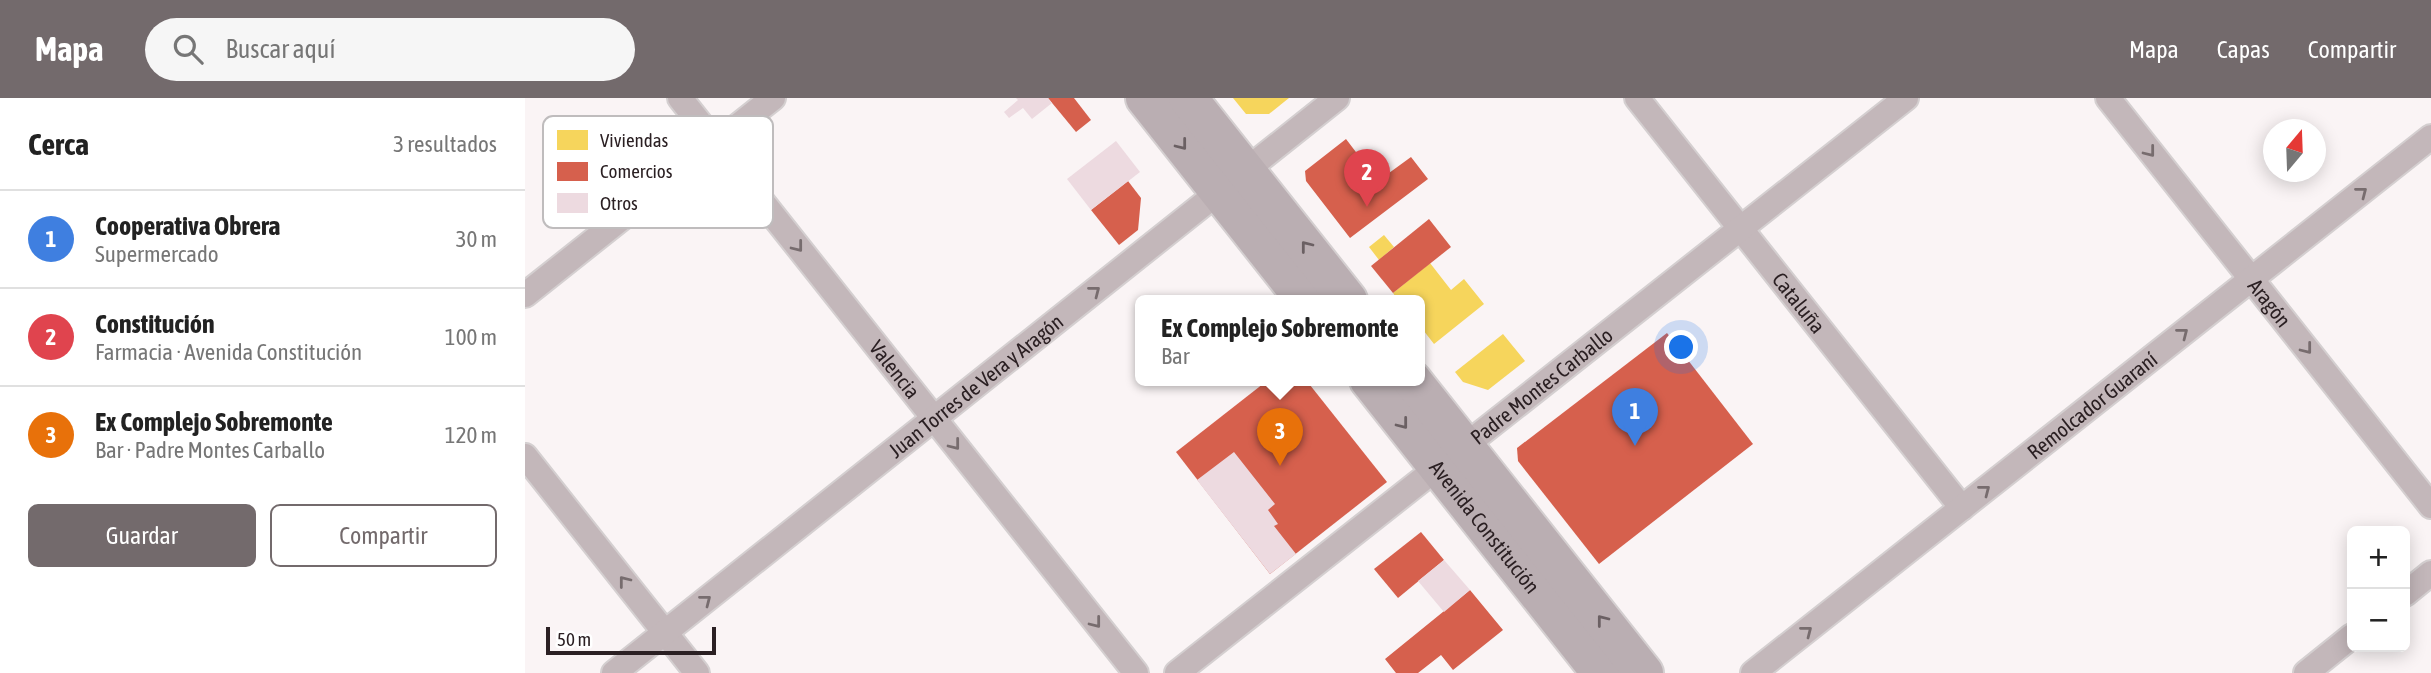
<!DOCTYPE html>
<html lang="es">
<meta charset="utf-8">
<style>
:root{--surface:#fff;--page:#f6f6f6;--text:#222;--muted:#767676;--line:#e0e0e0;--accent:#736a6c}
body{margin:0;font-family:"Asap Condensed",sans-serif;background:var(--page);color:var(--text)}
.controls{position:absolute;right:21px;bottom:21px;display:grid;overflow:hidden;border-radius:10px;box-shadow:0 4px 18px #0003}
.controls button{width:63px;height:63px;display:grid;place-items:center;padding:0;border:0;border-bottom:2px solid var(--line);background:var(--surface);color:var(--text);font:35px sans-serif}
.compass{position:absolute;left:1738px;top:21px;width:63px;height:63px;border-radius:50%;background:var(--surface);box-shadow:0 4px 18px #0003;rotate:19deg}
.scale{position:absolute;left:21px;bottom:18px;width:170px;box-sizing:border-box;padding-left:7px;border:4px solid #2b2023;border-top:0;font-size:19px;line-height:24px;white-space:nowrap;color:#2b2023;-webkit-text-stroke:5px #fff;paint-order:stroke}
.you{position:absolute;left:1157px;top:250px;width:24px;height:24px;margin:-18px;border:5px solid #fff;border-radius:50%;background:#1a73e8;box-shadow:0 0 0 10px #1a73e833}
.badge{display:grid;place-items:center;width:46px;height:46px;border-radius:50%;background:var(--accent);color:#fff;font-size:23px;font-weight:700}
.pin{position:absolute;translate:-50% -58px;filter:drop-shadow(0 2px 4px #0008)}
.pin::after{content:'';position:absolute;top:37px;width:24px;height:21px;background:inherit;clip-path:polygon(0 0,100% 0,50% 100%)}
.popup{position:absolute;left:610px;top:197px;width:290px;height:91px;box-sizing:border-box;display:grid;place-content:center;border-radius:10px;background:var(--surface);filter:drop-shadow(0 2px 5px #0005);font-size:23px;white-space:nowrap;color:var(--muted)}
.popup b{font-size:26px;color:var(--text)}
.popup::after{content:'';position:absolute;left:50%;top:100%;margin-left:-14px;border:14px solid transparent;border-top-color:var(--surface)}
.list{margin:0;padding:0;list-style:none}
h2{display:flex;justify-content:space-between;align-items:center;height:91px;margin:0;padding:0 28px;font-size:30px}
h2 small{font-size:23px;font-weight:400;color:var(--muted)}
.list li{display:grid;grid-template-columns:46px 1fr auto;gap:21px;align-items:center;box-sizing:border-box;height:98px;padding:0 28px;border-top:2px solid var(--line)}
.list b{display:block;font-size:26px;white-space:nowrap}
.list p{margin:0;font-size:23px;white-space:nowrap;color:var(--muted)}
.list em{font-size:23px;font-style:normal;color:var(--muted)}
.actions{display:flex;gap:14px;padding:21px 28px}
.actions a{flex:1;padding:16px 0;border:2px solid var(--accent);border-radius:10px;text-align:center;font-size:24px;color:var(--accent)}
.actions .main{background:var(--accent);color:#fff}
.icon{flex:none;width:38px;height:38px;fill:none;stroke:currentColor;stroke-width:2;stroke-linecap:round;stroke-linejoin:round}
.map{position:relative;flex:none;width:1906px;height:575px;overflow:hidden}
header{display:flex;align-items:center;gap:42px;box-sizing:border-box;height:98px;padding:0 35px;background:var(--accent);color:#fff}
header strong{font-size:33px}
nav{display:flex;gap:38px;margin-inline-start:auto;font-size:24px}
.search{width:490px;height:63px;background:var(--page);display:flex;align-items:center;gap:18px;box-sizing:border-box;padding:0 24px;border-radius:38px;color:var(--muted);font-size:26px}
main{display:flex}
aside{flex:1;background:var(--surface)}
.map>svg:first-child{display:block}
.homes{fill:#f6d55c}
.shops{fill:#d6604d}
.building{fill:#eddae0}
.lines{fill:none;stroke-linecap:round;stroke-linejoin:round}
.minor-casing{stroke:#d4cfd0;stroke-width:28}
.primary-casing{stroke:#d4cfd0;stroke-width:42}
.minor{stroke:#c3b7ba;stroke-width:24}
.primary{stroke:#baaeb2;stroke-width:38}
.oneway{stroke:#6b6063}
.oneway2{stroke:#776c6e}
.labels{text-anchor:middle;dominant-baseline:central;stroke-width:7;stroke-linejoin:round;paint-order:stroke}
.street-label{font-size:21px;fill:#2b2023;stroke:#fff}
.key{fill:#fff;stroke:#bfbcbd;stroke-width:2}
.key-label{font-size:19px;fill:#2b2023}
</style>
<header>
<strong>Mapa</strong>
<div class="search"><svg class="icon" aria-label="search" viewBox="0 0 24 24"><circle cx="10" cy="10" r="6"/><path d="M15 15l6 6"/></svg>Buscar aquí</div>
<nav><a>Mapa</a><a>Capas</a><a>Compartir</a></nav>
</header>
<main>
<aside>
<h2>Cerca<small>3 resultados</small></h2>
<ul class="list">
<li><span class="badge" style="background:#3f7fe0">1</span><div><b>Cooperativa Obrera</b><p>Supermercado</p></div><em>30 m</em></li>
<li><span class="badge" style="background:#e0444e">2</span><div><b>Constitución</b><p>Farmacia · Avenida Constitución</p></div><em>100 m</em></li>
<li><span class="badge" style="background:#e8710a">3</span><div><b>Ex Complejo Sobremonte</b><p>Bar · Padre Montes Carballo</p></div><em>120 m</em></li>
</ul>
<div class="actions"><a class="main">Guardar</a><a>Compartir</a></div>
</aside>
<div class="map">
<svg width="1906" height="575" viewBox="0 0 1906 575">
<rect width="100%" height="100%" fill="#faf4f5"/>
<g class="homes">
<polygon points="708,0 764,0 744,16 721,16"/>
<polygon points="859,137 869,149 854,162 844,149"/>
<polygon points="905,165 926,192 939,181 959,206 909,246 895,228 895,202 873,202 868,195"/>
<polygon points="978,236 1000,263 963,292 938,284 930,274"/>
<polygon points="1149,257 1216,344 1117,419 1050,333"/>
</g>
<g class="shops">
<polygon points="523,0 549,0 566,22 551,34"/>
<polygon points="821,41 853,83 886,59 903,81 825,140 781,83 780,73"/>
<polygon points="603,83 616,100 613,132 594,147 566,112"/>
<polygon points="904,121 926,149 868,195 846,168"/>
<polygon points="1142,235 1228,346 1074,466 993,363 992,350"/>
<polygon points="743,282 781,282 862,384 745,476 651,354"/>
<polygon points="896,434 919,462 873,500 849,471"/>
<polygon points="945,492 978,532 928,572 916,557 893,575 871,575 860,561"/>
</g>
<g class="building">
<polygon points="491,0 523,0 527,5 507,21 498,10 484,20 479,14 493,2"/>
<polygon points="591,43 615,74 566,112 542,81"/>
<polygon points="709,354 750,406 743,412 753,426 749,428 771,456 745,476 672,382"/>
<polygon points="919,462 945,492 919,514 893,483"/>
</g>
<g class="lines">
<defs>
<g id="minor">
<path id="s1" d="M 155,0 L 611,575"/>
<path id="s2" d="M 1112,0 L 1437,410"/>
<path id="s3" d="M 1583,0 L 1906,408"/>
<polyline points="0,197 248,0"/>
<polyline points="0,358 172,575"/>
<polyline points="1880,496 1906,475"/>
<path id="s4" d="M 89,575 L 812,0"/>
<path id="s5" d="M 652,575 L 1381,0"/>
<path id="s6" d="M 1228,575 L 1906,39"/>
<polyline points="1781,575 1827,538"/>
</g>
<g id="primary">
<polyline points="620,0 780,202"/>
<polyline points="663,0 823,202"/>
<path id="s7" d="M 844,282 L 1076,575"/>
<polyline points="887,282 1119,575"/>
</g>
</defs>
<use href="#minor" class="minor-casing"/>
<use href="#primary" class="primary-casing"/>
<use href="#minor" class="minor"/>
<use href="#primary" class="primary"/>
</g>
<defs><path id="oneway-chevron" d="M-2-3.5L2.5 0L-2 3.5" fill="none" stroke-width="1.6" stroke-linecap="round" stroke-linejoin="round" transform="scale(1.75)"/></defs>
<g class="oneway">
<use href="#oneway-chevron" transform="translate(657 47) rotate(52)"/>
<use href="#oneway-chevron" transform="translate(781 148) rotate(-128)"/>
<use href="#oneway-chevron" transform="translate(878 326) rotate(52)"/>
<use href="#oneway-chevron" transform="translate(1077 522) rotate(-128)"/>
</g>
<g class="oneway2">
<use href="#oneway-chevron" transform="translate(1625 54) rotate(52)"/>
<use href="#oneway-chevron" transform="translate(1837 94) rotate(-38)"/>
<use href="#oneway-chevron" transform="translate(273 149) rotate(52)"/>
<use href="#oneway-chevron" transform="translate(570 193) rotate(-38)"/>
<use href="#oneway-chevron" transform="translate(1658 235) rotate(-38)"/>
<use href="#oneway-chevron" transform="translate(1782 251) rotate(52)"/>
<use href="#oneway-chevron" transform="translate(430 347) rotate(52)"/>
<use href="#oneway-chevron" transform="translate(1460 392) rotate(-38)"/>
<use href="#oneway-chevron" transform="translate(99 483) rotate(-128)"/>
<use href="#oneway-chevron" transform="translate(181 502) rotate(-38)"/>
<use href="#oneway-chevron" transform="translate(571 525) rotate(52)"/>
<use href="#oneway-chevron" transform="translate(1282 533) rotate(-38)"/>
</g>
<g class="labels">
<g class="street-label">
<text stroke="none"><textPath href="#s3" startOffset="261">Aragón</textPath></text>
<text stroke="none"><textPath href="#s2" startOffset="261">Cataluña</textPath></text>
<text stroke="none"><textPath href="#s1" startOffset="346">Valencia</textPath></text>
<text stroke="none"><textPath href="#s4" startOffset="462">Juan Torres de Vera y Aragón</textPath></text>
<text stroke="none"><textPath href="#s5" startOffset="464">Padre Montes Carballo</textPath></text>
<text stroke="none"><textPath href="#s6" startOffset="432">Remolcador Guaraní</textPath></text>
<text stroke="none"><textPath href="#s7" startOffset="187">Avenida Constitución</textPath></text>
</g>
</g>
<rect x="18" y="18" width="230" height="112" rx="10" class="key"/>
<rect x="32" y="32" width="31" height="20" fill="#f6d55c"/>
<rect x="32" y="64" width="31" height="19" fill="#d6604d"/>
<rect x="32" y="95" width="31" height="20" fill="#eddae0"/>
<g class="key-label">
<text x="75" y="49">Viviendas</text>
<text x="75" y="80">Comercios</text>
<text x="75" y="112">Otros</text>
</g>
</svg>
<div class="controls">
<button>+</button>
<button>−</button>
</div>
<svg class="compass" viewBox="-18 -18 36 36"><path d="M0-13l5 13h-10z" fill="#e53935"/><path d="M0 13l5-13h-10z" fill="#767676"/></svg>
<div class="scale">50 m</div>
<div class="you"></div>
<div class="pin badge" style="left:1110px;top:348px;background:#3f7fe0">1</div>
<div class="pin badge" style="left:842px;top:109px;background:#e0444e">2</div>
<div class="pin badge" style="left:755px;top:368px;background:#e8710a">3</div>
<div class="popup"><b>Ex Complejo Sobremonte</b>Bar</div>
</div>
</main>
